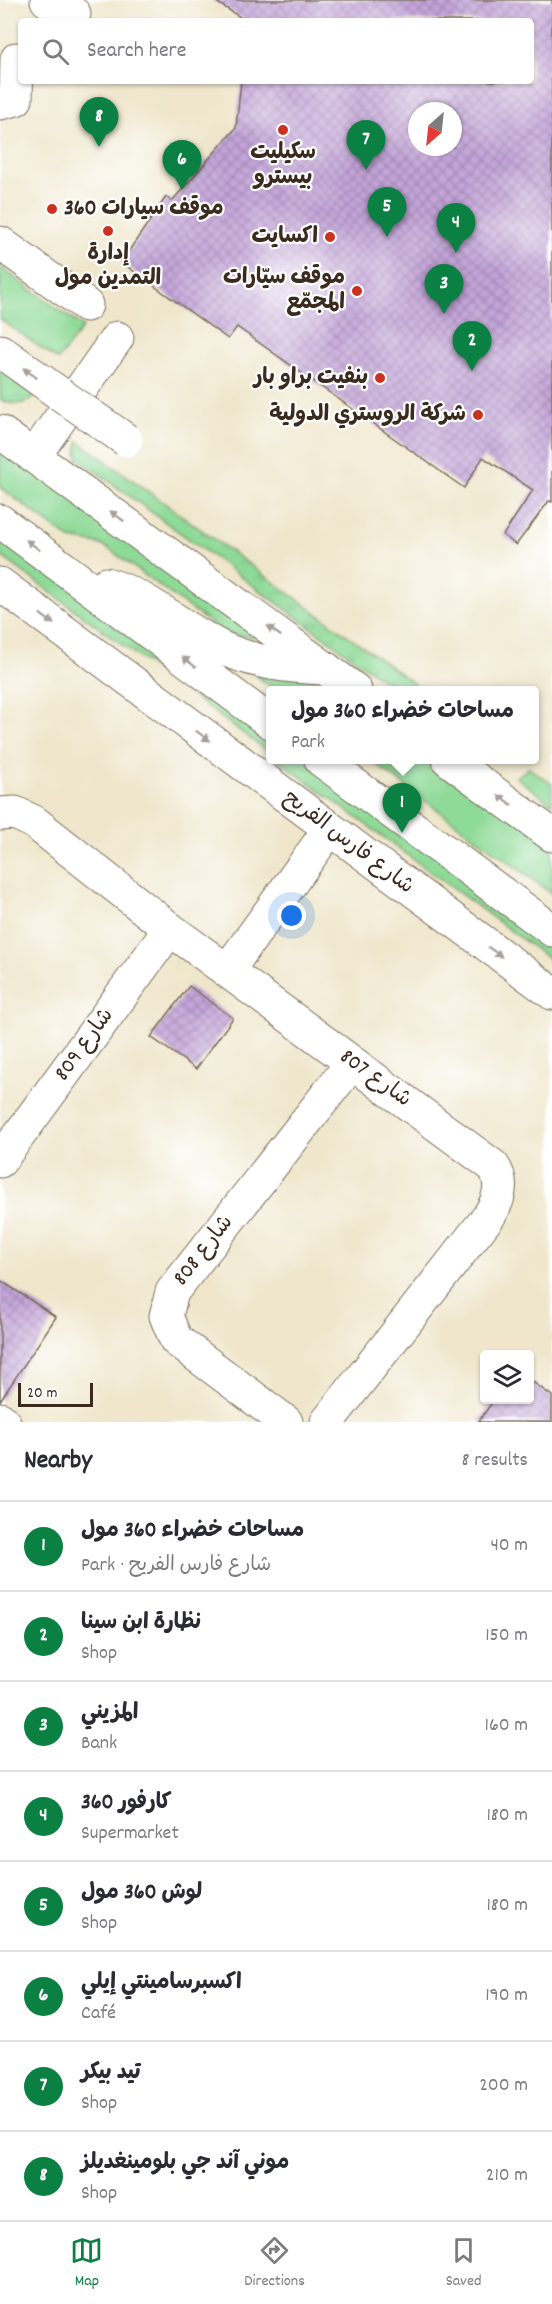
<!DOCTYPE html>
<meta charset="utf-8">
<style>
:root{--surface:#fff;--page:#f7f7f7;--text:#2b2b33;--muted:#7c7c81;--line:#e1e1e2;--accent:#0b8043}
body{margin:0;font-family:Dekko,"Playpen Sans Arabic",sans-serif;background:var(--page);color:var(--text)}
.controls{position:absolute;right:18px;bottom:18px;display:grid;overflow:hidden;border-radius:6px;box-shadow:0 2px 4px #0004}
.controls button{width:54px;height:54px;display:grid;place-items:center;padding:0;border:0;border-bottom:2px solid var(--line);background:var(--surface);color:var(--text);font:30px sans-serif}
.compass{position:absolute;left:408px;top:102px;width:54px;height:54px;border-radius:50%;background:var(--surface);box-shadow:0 2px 4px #0004;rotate:207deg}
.scale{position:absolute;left:18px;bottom:15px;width:75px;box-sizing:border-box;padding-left:6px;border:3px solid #3b2a1e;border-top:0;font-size:16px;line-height:21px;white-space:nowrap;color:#3b2a1e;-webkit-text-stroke:4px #fff;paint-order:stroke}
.you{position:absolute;left:292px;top:916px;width:21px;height:21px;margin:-15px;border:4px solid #fff;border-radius:50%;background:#1a73e8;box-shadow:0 0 0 9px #1a73e833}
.badge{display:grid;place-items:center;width:39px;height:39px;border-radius:50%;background:var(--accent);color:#fff;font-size:20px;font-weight:700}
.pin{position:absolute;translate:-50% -50px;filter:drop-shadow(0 2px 3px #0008)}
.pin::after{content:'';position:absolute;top:32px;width:21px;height:18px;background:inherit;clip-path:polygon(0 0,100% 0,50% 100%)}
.popup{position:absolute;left:266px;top:686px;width:273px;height:78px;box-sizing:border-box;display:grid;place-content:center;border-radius:6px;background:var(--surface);filter:drop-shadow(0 2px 4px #0005);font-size:20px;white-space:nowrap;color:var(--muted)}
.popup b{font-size:22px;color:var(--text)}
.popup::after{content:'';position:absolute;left:50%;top:100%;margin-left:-12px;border:12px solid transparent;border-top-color:var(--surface)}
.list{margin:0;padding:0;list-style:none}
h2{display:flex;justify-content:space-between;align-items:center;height:78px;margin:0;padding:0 24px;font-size:26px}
h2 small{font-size:20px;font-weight:400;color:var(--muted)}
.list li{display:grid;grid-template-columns:39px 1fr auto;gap:18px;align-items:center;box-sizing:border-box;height:90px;padding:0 24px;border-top:2px solid var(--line)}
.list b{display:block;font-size:22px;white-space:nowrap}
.list p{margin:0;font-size:20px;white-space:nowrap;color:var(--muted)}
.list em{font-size:20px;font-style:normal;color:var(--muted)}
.icon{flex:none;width:33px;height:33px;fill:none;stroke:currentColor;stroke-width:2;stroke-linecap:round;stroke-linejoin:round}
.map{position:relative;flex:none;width:552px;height:1422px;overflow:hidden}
.search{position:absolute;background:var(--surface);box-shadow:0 2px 4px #0004;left:18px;right:18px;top:18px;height:66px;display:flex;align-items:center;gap:15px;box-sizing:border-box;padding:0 21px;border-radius:6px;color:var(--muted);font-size:22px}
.sheet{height:798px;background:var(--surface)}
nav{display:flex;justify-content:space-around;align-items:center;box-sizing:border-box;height:84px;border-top:2px solid var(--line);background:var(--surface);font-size:16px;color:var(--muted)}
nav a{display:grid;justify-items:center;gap:3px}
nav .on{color:var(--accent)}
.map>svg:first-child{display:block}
.grass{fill:url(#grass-tufts);stroke:#64825a;stroke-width:1.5}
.garden{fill:#8eda97;stroke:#64825a;stroke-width:1.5}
.building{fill:url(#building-cross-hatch);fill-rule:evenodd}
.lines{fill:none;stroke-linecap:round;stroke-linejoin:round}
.minor-casing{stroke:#7a6c5b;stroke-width:35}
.minor{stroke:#fff;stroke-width:33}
.minor-bridge-casing{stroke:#7a6c5b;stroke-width:35;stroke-linecap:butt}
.minor-bridge{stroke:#fff;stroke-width:33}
.oneway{fill:#a79f9a}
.poi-dot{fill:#c8321e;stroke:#fff;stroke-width:2}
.labels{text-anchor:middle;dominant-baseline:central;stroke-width:4.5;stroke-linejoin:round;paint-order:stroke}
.poi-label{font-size:22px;font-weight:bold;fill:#3b2a1e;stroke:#fff;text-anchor:end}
.street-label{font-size:22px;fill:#3b2a1e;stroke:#fff}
</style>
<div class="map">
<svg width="552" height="1422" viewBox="0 0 552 1422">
<defs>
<pattern id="grass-tufts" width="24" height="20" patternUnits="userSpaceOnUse" patternTransform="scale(1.5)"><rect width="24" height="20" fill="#8eda97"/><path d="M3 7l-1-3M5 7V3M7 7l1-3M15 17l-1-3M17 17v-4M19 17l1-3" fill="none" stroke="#7bbb82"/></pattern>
<pattern id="building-cross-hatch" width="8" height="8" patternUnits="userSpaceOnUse" patternTransform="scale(1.5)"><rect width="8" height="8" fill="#c4a5da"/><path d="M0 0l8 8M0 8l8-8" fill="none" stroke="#a087b0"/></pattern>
</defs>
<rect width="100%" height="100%" fill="#fff"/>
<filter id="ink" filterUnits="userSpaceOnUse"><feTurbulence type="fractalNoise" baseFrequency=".0167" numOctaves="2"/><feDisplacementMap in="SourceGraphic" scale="12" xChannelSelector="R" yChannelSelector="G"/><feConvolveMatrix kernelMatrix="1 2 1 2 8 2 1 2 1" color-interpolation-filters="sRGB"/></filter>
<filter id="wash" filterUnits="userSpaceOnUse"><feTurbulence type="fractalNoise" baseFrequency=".008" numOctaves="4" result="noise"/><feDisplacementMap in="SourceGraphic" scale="24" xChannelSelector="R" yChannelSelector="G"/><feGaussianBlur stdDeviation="1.35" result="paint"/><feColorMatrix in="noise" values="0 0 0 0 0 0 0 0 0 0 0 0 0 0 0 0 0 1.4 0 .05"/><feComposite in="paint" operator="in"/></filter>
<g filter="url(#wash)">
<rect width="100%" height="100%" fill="#efe6cb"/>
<polygon class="grass" points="78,441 102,458 423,690 397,690 77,458"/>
<g class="garden">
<polygon points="0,267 83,327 58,360 0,319"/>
<path d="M 0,365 L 39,392 C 29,405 15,407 0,399 Z"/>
<polygon points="0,438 259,638 230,634 217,628 109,549 99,544 70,539 0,487"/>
<polygon points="0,520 270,718 270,753 0,555"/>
<polygon points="229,656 348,690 276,690"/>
<polygon points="278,760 326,760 552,926 552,961"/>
<polygon points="370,760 442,760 552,840 552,894"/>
<polygon points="529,768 552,784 552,804 516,777"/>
</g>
<g id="blocks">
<g class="building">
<path d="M 213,0 L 552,0 L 552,502 L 549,501 L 516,545 L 503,535 L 533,490 L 483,457 L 464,488 L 237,327 L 228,339 L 121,262 L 166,197 L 172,201 L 236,128 L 241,81 L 531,81 L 531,21 L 246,21 ZM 417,111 L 453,111 L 453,147 L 417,147 Z"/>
<polygon points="189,986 233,1018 196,1069 151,1037"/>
<polygon points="0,1280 56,1317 0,1401"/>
<polygon points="530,1380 552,1396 552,1422 478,1422 494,1400 530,1400"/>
</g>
</g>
</g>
<g filter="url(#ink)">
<use href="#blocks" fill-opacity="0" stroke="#7a6c5b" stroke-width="1.5"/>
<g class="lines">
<defs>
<g id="minor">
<polyline points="47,0 74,14"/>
<polyline points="0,103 16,99 17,59"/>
<polyline points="0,243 86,305"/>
<polyline points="0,351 60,394"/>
<polyline points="0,432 355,690"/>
<polyline points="34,456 117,338"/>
<polyline points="0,521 270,722"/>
<polyline points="0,584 552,993"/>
<path d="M 106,584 C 149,596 181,628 220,647 C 253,663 289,667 325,668"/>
<polyline points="321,760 552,930"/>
<polyline points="449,760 552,835"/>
<path d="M 0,814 L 15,813 L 34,822 L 170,929 L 493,1166 C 505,1183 499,1200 489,1216 L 327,1422"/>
<polyline points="228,970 329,830"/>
<polyline points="0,1161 170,929"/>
<polyline points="0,1419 4,1422"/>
<polyline points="286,1422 176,1340 166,1316 172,1292 352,1063"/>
</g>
</defs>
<use href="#minor" class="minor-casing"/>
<use href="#minor" class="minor"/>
<defs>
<polyline id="minor-bridge" points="60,394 126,440"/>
</defs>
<use href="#minor-bridge" class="minor-bridge-casing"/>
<use href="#minor-bridge" class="minor-bridge"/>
</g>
<defs><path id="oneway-solid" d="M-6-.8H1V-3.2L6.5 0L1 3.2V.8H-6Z" transform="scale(1.5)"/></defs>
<g class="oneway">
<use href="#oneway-solid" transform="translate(30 373) rotate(-144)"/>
<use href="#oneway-solid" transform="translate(117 516) rotate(-144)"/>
<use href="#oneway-solid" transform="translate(33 545) rotate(-143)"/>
<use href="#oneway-solid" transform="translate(47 619) rotate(37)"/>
<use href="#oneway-solid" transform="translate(274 631) rotate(-144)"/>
<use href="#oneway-solid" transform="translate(189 662) rotate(-143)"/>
<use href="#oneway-solid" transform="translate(203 736) rotate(37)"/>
<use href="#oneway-solid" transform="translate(505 800) rotate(-144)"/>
<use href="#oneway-solid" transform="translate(495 952) rotate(36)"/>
</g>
</g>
<g class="poi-dot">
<circle cx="283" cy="130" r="6"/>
<circle cx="52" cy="209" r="6"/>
<circle cx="108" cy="231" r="6"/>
<circle cx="330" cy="237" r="6"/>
<circle cx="357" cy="291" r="6"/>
<circle cx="380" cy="378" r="6"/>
<circle cx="478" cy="415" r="6"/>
</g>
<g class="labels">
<g class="poi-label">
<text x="283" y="153" text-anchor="middle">سكيليت<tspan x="283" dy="25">بيسترو</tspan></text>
<text x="64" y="209" text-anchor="start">موقف سيارات 360</text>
<text x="318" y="237">اكسايت</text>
<text x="108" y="254" text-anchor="middle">إدارة<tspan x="108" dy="25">التمدين مول</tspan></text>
<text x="345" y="278">موقف سيّارات<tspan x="345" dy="25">المجمّع</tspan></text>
<text x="368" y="378">بنفيت براو بار</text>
<text x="466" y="415">شركة الروستري الدولية</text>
</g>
<g class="street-label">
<text transform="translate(348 843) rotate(37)">شارع فارس الفريح</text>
<text transform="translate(85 1045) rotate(-54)">شارع 809</text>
<text transform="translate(375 1079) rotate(36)">شارع 807</text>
<text transform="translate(204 1251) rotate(-52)">شارع 808</text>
</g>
</g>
</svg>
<div class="controls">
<button><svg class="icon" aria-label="layers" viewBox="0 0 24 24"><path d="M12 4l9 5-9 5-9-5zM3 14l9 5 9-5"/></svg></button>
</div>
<svg class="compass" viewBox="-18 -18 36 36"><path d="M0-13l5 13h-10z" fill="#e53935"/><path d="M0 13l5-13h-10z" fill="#7c7c81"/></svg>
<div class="scale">20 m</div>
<div class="you"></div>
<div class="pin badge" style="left:402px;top:833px">1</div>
<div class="popup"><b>مساحات خضراء 360 مول</b>Park</div>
<div class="pin badge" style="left:472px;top:371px">2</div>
<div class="pin badge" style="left:444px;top:314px">3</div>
<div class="pin badge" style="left:456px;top:253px">4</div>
<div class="pin badge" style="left:387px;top:237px">5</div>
<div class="pin badge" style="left:182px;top:190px">6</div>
<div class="pin badge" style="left:366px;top:170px">7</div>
<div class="pin badge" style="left:99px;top:147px">8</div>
<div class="search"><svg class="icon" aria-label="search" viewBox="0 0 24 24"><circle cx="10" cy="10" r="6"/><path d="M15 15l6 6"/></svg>Search here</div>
</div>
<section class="sheet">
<h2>Nearby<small>8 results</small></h2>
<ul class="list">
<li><span class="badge">1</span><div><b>مساحات خضراء 360 مول</b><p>Park · شارع فارس الفريح</p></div><em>40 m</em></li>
<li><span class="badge">2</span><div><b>نظارة ابن سينا</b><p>Shop</p></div><em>150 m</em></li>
<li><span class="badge">3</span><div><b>المزيني</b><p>Bank</p></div><em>160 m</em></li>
<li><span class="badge">4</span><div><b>كارفور 360</b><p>Supermarket</p></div><em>180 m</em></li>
<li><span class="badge">5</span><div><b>لوش 360 مول</b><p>Shop</p></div><em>180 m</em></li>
<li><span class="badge">6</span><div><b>اكسبرسامينتي إيلي</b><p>Café</p></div><em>190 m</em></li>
<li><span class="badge">7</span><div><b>تيد بيكر</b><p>Shop</p></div><em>200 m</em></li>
<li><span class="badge">8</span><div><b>موني آند جي بلومينغديلز</b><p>Shop</p></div><em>210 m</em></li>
</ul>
</section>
<nav>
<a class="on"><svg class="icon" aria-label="map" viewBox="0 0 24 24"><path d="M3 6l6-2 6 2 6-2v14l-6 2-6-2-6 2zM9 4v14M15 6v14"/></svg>Map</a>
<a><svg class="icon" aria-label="directions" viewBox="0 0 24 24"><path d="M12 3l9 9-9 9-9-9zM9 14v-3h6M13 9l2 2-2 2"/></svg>Directions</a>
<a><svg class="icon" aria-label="saved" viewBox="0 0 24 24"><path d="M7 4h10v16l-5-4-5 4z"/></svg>Saved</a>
</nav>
